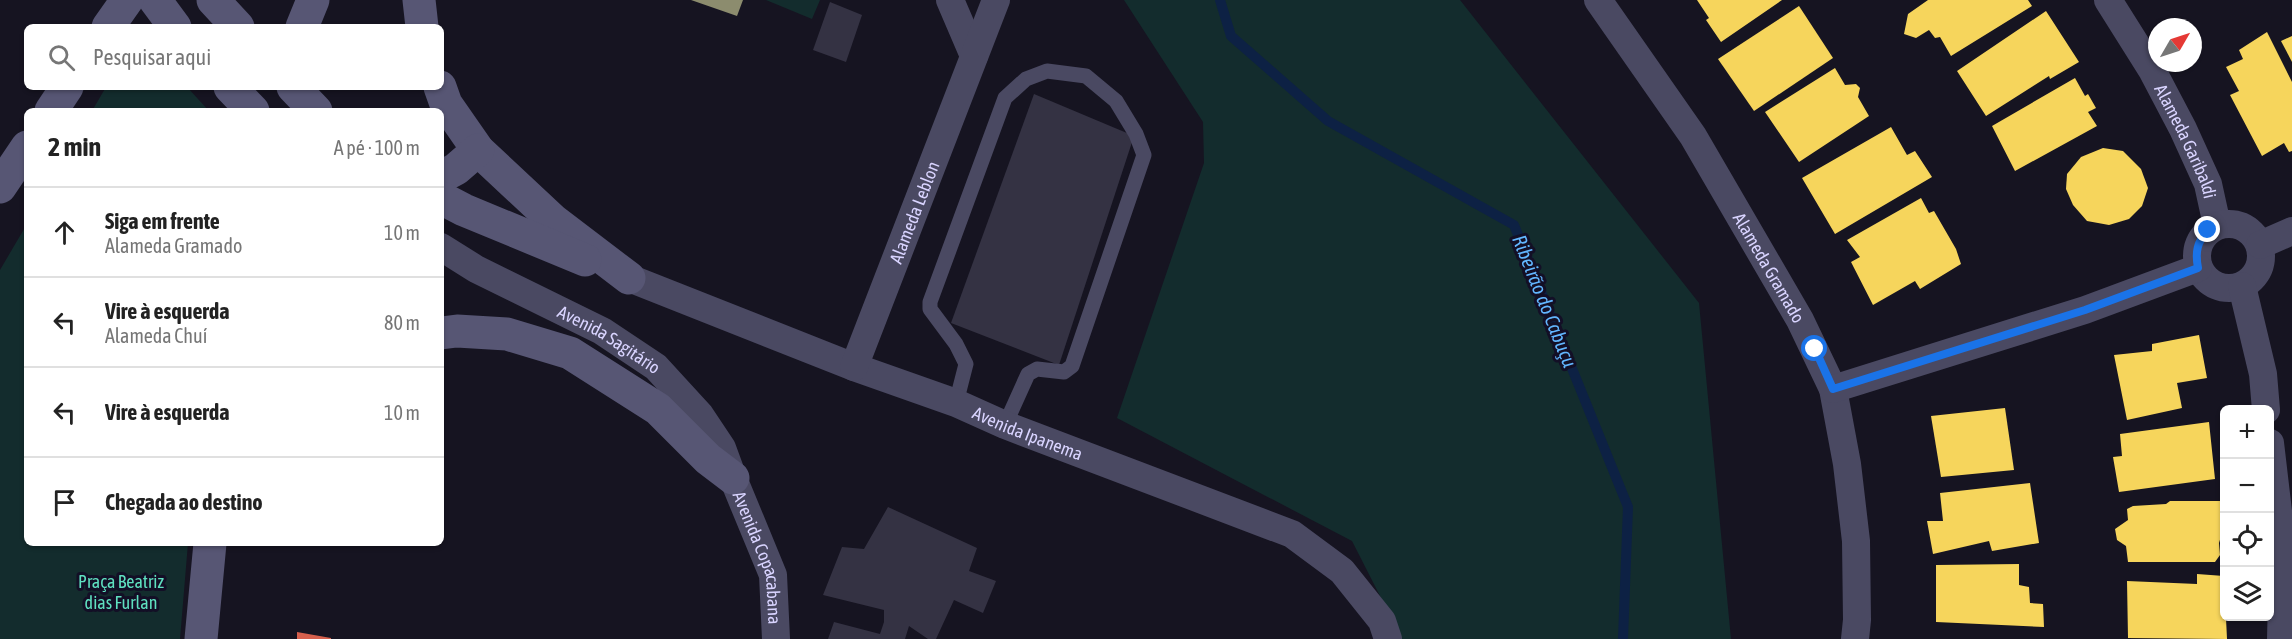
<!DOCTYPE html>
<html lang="pt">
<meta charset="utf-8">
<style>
:root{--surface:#fff;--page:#f2f2f2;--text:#222;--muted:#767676;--line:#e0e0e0}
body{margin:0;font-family:"Asap Condensed",sans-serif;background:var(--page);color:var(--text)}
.controls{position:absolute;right:18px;bottom:18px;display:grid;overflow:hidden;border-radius:9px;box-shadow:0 2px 4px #0004}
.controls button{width:54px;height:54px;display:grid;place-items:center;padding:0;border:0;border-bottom:2px solid var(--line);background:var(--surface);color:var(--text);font:30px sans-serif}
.compass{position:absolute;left:2148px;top:18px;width:54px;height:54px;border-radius:50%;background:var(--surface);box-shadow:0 2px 4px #0004;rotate:51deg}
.stop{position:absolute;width:18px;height:18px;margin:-14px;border:4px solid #1a73e8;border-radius:50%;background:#fff}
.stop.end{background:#1a73e8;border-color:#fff;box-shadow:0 2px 6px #0008}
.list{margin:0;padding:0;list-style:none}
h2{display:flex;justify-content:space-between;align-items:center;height:78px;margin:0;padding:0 24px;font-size:26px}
h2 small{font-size:20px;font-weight:400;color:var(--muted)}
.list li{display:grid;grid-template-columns:39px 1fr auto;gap:18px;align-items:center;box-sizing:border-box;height:90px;padding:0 24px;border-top:2px solid var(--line)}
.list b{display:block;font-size:22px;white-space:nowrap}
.list p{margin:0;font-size:20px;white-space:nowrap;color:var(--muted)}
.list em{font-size:20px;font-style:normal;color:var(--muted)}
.icon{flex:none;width:33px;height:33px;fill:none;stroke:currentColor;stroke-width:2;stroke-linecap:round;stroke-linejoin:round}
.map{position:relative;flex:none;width:2292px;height:639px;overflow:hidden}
.search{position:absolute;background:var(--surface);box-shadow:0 2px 4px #0004;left:24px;top:24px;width:420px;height:66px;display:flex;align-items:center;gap:15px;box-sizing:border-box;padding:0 21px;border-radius:9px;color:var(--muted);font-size:22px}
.panel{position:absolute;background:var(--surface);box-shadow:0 2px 4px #0004;left:24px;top:108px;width:420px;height:438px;border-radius:9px}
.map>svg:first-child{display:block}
.green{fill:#132c2d}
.homes{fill:#f6d55c}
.shops{fill:#d6604d}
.industry{fill:#8c8c6e}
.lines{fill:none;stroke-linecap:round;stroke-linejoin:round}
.stream{stroke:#0d2144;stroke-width:10}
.building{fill:#343243}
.lane{stroke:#4a4962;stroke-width:15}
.street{stroke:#4a4962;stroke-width:28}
.secondary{stroke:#575674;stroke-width:33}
.route{stroke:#1a73e8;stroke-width:8}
.labels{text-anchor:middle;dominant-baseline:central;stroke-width:6;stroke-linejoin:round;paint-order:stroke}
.street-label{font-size:18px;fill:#d9d4ff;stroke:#130f26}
.park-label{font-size:18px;fill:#5fe0c0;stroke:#130f26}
.water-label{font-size:20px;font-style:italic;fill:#62b6ff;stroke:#130f26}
</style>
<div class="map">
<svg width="2292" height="639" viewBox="0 0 2292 639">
<rect width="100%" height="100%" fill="#161421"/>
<g class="green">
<polygon points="766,0 820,0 812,19"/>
<polygon points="1124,0 1460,0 1699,303 1731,639 1402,639 1352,541 1117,418 1204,163 1203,122"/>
<polygon points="106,87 187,87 209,111 92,111"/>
<polygon points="27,224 27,543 188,543 180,639 0,639 0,270"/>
</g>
<g class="homes">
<polygon points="1697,0 1782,0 1721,42 1706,20 1709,18"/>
<polygon points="1928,0 2028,0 2032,6 1951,56 1940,37 1935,38 1929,30 1916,38 1904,34 1908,14"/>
<polygon points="1799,6 1833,58 1754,111 1718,59"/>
<polygon points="2046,11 2079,62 2050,79 2049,76 1986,116 1957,71"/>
<polygon points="2267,32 2292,82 2292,151 2289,152 2284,143 2262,156 2230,95 2239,91 2226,67 2243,59 2239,50"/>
<polygon points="2292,36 2292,62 2281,41"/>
<polygon points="1835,68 1845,85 1856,84 1860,88 1858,97 1869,116 1799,162 1765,112"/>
<polygon points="2075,78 2085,96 2088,94 2096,108 2088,112 2097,126 2015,171 1992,126"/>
<polygon points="1891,127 1907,155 1915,151 1932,177 1835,234 1802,178"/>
<polygon points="2103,148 2123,151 2141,169 2148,188 2142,206 2129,219 2109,225 2087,221 2073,205 2066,189 2067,174 2081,157"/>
<polygon points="1921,198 1929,213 1934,211 1956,249 1961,264 1920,289 1915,281 1873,305 1851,262 1860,257 1847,240"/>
<polygon points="2199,335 2207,378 2177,383 2182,408 2127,420 2114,355 2152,351 2152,344"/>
<polygon points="2005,408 2014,470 1941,477 1931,416"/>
<polygon points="2209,422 2215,479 2119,492 2113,457 2122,456 2120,434"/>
<polygon points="2030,483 2039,543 1992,551 1989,541 1933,554 1927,521 1943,521 1940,493"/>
<polygon points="2170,501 2224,501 2224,533 2222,533 2219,543 2220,555 2215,562 2128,562 2126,546 2117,540 2115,529 2128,520 2127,509 2133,506 2166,504"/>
<polygon points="2019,564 2019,585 2029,587 2030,603 2043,604 2044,627 1936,622 1936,565"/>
<polygon points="2197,574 2224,576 2227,639 2128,638 2127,581 2197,584"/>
</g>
<polygon class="shops" points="297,632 331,638 331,639 297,639"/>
<polygon class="industry" points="691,0 743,0 737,16"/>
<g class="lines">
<polyline class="stream" points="1220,0 1231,36 1328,121 1514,225 1628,507 1623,639"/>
</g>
<g class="building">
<polygon points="830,2 862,15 846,62 813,50"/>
<polygon points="1034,94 1134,136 1059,365 951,323"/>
<polygon points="888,507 977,548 969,571 996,581 983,613 954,600 936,639 928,639 909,626 905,639 828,639 834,622 880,634 884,622 884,610 823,595 842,547 864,549"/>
</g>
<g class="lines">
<polyline class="lane" points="956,403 966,364 956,344 930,309 930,302 1005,98 1026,79 1047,71 1086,76 1116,101 1136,134 1144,155 1072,366 1064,372 1037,369 1028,374 1005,425"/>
<g class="street">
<polyline points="950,0 974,56"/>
<path id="s1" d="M 1598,0 L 1693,136 L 1800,320 L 1833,389 L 1847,464 L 1856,541 L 1857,620 L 1855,639"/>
<path id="s2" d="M 2108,0 L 2152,70 L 2183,129 L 2208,184 L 2217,225"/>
<circle cx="2229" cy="256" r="32"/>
<polyline points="2260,245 2292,231"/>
<path id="s3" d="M 441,247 L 476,269 L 602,331 L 656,367 L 700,415 L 722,448 L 733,478 L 773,575 L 776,639"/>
<path id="s4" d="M 629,278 L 854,367 L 956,403 L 1005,425 L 1292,534 L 1342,571 L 1382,621 L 1388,639"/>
<polyline points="2242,286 2263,374 2266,410"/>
<path id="s5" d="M 854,367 L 996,0"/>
<polyline points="1833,389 2085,310 2198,268"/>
<polyline points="2270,443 2283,554 2281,639"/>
</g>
<g class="secondary">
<polyline points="155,0 175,27"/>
<polyline points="213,0 238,27"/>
<polyline points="419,0 422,27"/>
<polyline points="108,27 127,0"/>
<polyline points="302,27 313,0"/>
<polyline points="230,87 253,111"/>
<polyline points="293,87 316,111"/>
<polyline points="440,87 446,104 478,150 554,221 629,278"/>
<polyline points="51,111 67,87"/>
<polyline points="441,177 456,169 478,150"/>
<polyline points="0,187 27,147"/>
<polyline points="441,198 464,210 585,260"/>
<polyline points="441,333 457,331 507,334 570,353 658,409 708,459 733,478"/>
<polyline points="201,639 210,543"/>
</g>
</g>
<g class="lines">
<path class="route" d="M 1815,349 L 1833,389 L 2085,310 L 2198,268 C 2195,252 2197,242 2208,230"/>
</g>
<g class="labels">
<g class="street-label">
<text stroke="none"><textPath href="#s2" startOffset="162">Alameda Garibaldi</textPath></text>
<text stroke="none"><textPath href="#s5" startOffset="166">Alameda Leblon</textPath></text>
<text stroke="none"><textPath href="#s1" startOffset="318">Alameda Gramado</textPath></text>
<text stroke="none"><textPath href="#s3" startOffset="192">Avenida Sagitário</textPath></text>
<text stroke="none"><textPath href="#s4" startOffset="428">Avenida Ipanema</textPath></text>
<text stroke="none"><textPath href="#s3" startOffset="468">Avenida Copacabana</textPath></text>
</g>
<g class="park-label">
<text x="121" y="581">Praça Beatriz<tspan x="121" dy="21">dias Furlan</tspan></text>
</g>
<g class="water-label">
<text transform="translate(1545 301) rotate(68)">Ribeirão do Cabuçu</text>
</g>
</g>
</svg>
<div class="controls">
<button>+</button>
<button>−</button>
<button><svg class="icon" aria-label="locate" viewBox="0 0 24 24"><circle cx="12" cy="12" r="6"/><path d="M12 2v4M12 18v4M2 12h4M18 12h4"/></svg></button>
<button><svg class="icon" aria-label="layers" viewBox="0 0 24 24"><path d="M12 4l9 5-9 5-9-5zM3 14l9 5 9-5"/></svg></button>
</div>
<svg class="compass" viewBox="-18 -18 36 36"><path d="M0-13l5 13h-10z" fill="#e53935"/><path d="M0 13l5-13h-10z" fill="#767676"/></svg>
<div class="stop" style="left:1815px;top:349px"></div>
<div class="stop end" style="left:2208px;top:230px"></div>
<div class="search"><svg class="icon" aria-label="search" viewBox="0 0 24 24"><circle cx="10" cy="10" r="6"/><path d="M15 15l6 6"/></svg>Pesquisar aqui</div>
<section class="panel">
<h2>2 min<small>A pé · 100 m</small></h2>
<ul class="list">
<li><svg class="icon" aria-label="ahead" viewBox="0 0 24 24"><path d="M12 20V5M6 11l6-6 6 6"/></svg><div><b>Siga em frente</b><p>Alameda Gramado</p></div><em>10 m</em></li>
<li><svg class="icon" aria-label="left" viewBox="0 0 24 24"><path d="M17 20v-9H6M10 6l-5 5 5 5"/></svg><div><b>Vire à esquerda</b><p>Alameda Chuí</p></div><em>80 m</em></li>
<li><svg class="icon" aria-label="left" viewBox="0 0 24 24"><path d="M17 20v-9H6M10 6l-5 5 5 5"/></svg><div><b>Vire à esquerda</b></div><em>10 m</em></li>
<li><svg class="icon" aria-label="arrive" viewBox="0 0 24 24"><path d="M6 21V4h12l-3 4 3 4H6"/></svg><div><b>Chegada ao destino</b></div></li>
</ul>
</section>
</div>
